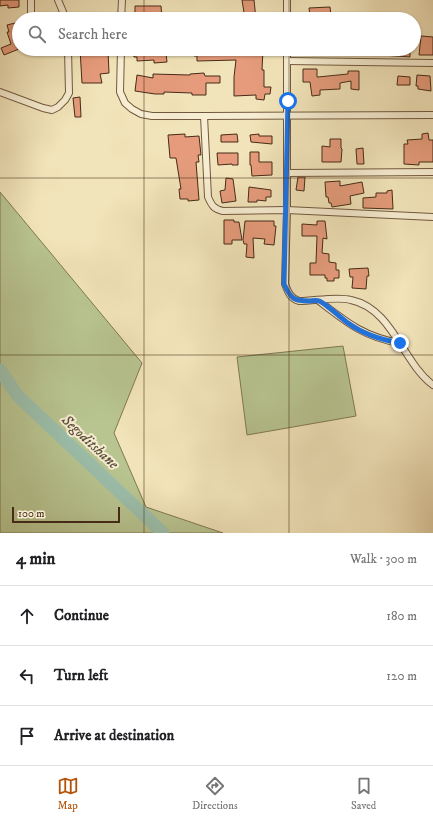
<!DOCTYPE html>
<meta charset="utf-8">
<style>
:root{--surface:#fff;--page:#f2f2f2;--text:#202124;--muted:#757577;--line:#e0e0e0;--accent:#b45309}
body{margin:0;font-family:"IM FELL DW Pica",serif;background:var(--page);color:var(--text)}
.scale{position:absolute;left:12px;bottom:10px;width:108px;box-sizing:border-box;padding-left:4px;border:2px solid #462b16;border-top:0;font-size:11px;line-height:14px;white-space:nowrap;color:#462b16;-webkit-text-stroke:3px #f7edd2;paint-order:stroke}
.stop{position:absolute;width:12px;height:12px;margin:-9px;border:3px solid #1a73e8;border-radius:50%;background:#fff}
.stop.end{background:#1a73e8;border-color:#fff;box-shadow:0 1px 4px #0008}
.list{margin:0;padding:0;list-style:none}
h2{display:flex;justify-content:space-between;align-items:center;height:52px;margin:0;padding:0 16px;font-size:17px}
h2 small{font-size:13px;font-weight:400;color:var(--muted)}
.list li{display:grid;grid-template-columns:26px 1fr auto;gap:12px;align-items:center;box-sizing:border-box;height:60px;padding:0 16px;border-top:1px solid var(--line)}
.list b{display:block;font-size:15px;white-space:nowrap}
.list em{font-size:13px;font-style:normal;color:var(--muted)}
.icon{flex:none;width:22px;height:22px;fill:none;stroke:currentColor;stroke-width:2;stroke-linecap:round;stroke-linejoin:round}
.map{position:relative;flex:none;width:433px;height:533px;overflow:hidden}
.search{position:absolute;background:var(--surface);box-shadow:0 1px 3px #0004;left:12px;right:12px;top:12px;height:44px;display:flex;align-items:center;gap:10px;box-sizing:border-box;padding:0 14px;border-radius:22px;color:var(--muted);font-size:15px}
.sheet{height:232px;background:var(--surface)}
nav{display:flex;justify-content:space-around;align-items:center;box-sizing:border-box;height:56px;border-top:1px solid var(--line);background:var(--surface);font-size:11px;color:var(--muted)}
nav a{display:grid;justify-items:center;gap:2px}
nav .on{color:var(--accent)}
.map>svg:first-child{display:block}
.green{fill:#b8c591;stroke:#7f7854}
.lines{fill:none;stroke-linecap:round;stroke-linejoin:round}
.river{stroke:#9cbfac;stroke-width:13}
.building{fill:#e69c7c;stroke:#462b16}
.minor-casing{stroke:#71593f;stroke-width:8}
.minor{stroke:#f7edd2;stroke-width:6}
.route{stroke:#1a73e8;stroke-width:5}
.grid{fill:none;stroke:#462b16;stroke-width:1;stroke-opacity:0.55}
.labels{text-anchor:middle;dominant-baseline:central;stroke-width:4;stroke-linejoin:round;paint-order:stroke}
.water-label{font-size:15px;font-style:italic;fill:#5c503c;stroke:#f7edd2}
</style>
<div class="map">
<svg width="433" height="533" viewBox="0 0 433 533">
<rect width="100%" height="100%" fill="#f2e4ba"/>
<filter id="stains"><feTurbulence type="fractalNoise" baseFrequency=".005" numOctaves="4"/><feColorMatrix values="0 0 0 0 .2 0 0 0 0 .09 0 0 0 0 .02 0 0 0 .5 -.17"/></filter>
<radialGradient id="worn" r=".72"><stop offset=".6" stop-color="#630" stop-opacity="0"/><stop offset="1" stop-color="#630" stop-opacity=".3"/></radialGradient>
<g class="green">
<polygon points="0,192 142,363 114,433 146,507 223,533 0,533"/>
<polygon points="343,346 356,416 247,435 237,357"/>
</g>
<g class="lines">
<polyline class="river" points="0,370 18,396 163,533"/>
</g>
<g class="building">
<polygon points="0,0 19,0 19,7 8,8 8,5 0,6"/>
<polygon points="242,0 254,0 256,19 245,19"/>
<polygon points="135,6 161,6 162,19 135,19"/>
<polygon points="330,7 331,16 310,16 309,8"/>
<polygon points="19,22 19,49 4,55 1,48 11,44 7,32 9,32 7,25"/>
<polygon points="421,36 433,37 433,55 419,55"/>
<polygon points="80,49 108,51 109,73 100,74 102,83 82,83"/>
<polygon points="133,49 157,49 157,53 166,53 167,62 154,63 154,60 137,61 137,57 134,57"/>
<polygon points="193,49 263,49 262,70 264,70 264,87 271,87 270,94 265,94 264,100 256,99 256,95 234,96 234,77 236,60 197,61 197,56 194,56"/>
<polygon points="382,49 410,49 410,57 382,55"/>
<polygon points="303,69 317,69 317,77 318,77 348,74 348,71 359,71 359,90 351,89 351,81 340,83 340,89 320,90 320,95 312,96 310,82 303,82"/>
<polygon points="204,73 205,76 220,76 220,83 206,83 206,95 192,95 192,93 164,92 164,94 155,94 135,91 137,75 153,78 153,74 190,75 190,74"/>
<polygon points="417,75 430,76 431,91 418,89 418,86 416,86"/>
<polygon points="398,76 410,77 410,85 397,85"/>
<polygon points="80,97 81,117 75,117 73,98"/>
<polygon points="428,133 429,140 433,140 433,162 419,162 419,165 404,164 404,144 408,144 407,140 422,139 422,134"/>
<polygon points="185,134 185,137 199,136 201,155 198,155 199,162 196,162 199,200 188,201 188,199 180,199 179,189 181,189 176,158 170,158 168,135"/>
<polygon points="237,134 238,142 221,142 221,135"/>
<polygon points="259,134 259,136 272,136 272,144 251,142 250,135"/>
<polygon points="330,139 341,139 341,148 342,149 341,162 322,162 322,146 330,147"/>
<polygon points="363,148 364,164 357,164 356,149"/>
<polygon points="250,152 259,152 259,162 272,162 272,175 252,176 251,165 250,165"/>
<polygon points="217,153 238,153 238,165 232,165 232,164 218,165"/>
<polygon points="298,177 305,177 304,191 296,190"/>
<polygon points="226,178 233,179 236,201 222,203 220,191 225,190"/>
<polygon points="340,181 340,186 362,182 364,193 350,196 351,204 332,207 331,203 329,203 328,197 326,197 325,182"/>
<polygon points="249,187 271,190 271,197 266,197 266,201 257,200 257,202 248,202"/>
<polygon points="392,190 393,209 363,208 363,198 376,197 376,193 387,193 387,191"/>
<polygon points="224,220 234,220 234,222 239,222 242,240 232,240 232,244 224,244"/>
<polygon points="245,221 274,221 274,226 276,226 274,245 264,244 265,239 253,238 254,258 246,257 247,244 244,244 243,240"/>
<polygon points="317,221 325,221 327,239 323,238 322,253 329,254 329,262 336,263 336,270 339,270 339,278 334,278 334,281 327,281 327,278 325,278 325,275 310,275 310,263 316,263 317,236 302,236 302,224 317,225"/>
<polygon points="368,268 369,276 367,276 366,289 352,288 353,277 350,277 349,269"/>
</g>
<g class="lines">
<defs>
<g id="minor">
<polyline points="31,0 31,19"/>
<polyline points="58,0 66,19"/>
<polyline points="287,0 287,19"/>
<polyline points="121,19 122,0"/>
<polyline points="121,49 120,92 125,103 132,109 141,114 152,116 204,116 433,115"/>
<path d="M 287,49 L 287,210 L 285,284 C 288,292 290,298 299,301 C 315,301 337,296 351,300 C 393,309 402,362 433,385"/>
<polyline points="287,61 433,63"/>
<polyline points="0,92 43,108 52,110 58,107 65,100 69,93 68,49"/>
<path d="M 204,116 L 208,197 C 212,206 214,209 223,211 L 287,210 L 433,217"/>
<polyline points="287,173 433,172"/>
<path d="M 319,301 C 346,322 364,337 400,343"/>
</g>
</defs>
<use href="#minor" class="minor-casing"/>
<use href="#minor" class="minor"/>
</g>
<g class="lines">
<path class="route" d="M 288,101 L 284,284 C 291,299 294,301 309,301 C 312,301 316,300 319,301 C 324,302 342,319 348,323 C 363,334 382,340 400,343"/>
</g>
<path class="grid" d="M 144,0 L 144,19M 289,0 L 289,19M 144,49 L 144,533M 289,49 L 289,533M 0,178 L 433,178M 0,355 L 433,355"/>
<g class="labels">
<g class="water-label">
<text transform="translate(90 442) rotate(43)">Segoditshane</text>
</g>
</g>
<rect width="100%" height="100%" filter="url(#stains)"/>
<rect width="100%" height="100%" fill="url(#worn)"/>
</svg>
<div class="scale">100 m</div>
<div class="stop" style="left:288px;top:101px"></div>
<div class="stop end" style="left:400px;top:343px"></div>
<div class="search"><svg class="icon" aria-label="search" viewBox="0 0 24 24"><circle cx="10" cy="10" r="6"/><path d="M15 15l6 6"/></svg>Search here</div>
</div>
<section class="sheet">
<h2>4 min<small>Walk · 300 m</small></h2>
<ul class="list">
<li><svg class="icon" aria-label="ahead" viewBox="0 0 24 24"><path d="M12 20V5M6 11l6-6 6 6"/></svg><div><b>Continue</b></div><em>180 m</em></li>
<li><svg class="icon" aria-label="left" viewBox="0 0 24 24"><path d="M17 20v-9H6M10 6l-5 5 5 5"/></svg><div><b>Turn left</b></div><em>120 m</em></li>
<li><svg class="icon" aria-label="arrive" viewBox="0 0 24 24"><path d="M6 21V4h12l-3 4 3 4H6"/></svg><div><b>Arrive at destination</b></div></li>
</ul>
</section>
<nav>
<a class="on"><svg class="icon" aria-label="map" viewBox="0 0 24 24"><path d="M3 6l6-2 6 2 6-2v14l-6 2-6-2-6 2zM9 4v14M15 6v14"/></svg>Map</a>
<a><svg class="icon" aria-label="directions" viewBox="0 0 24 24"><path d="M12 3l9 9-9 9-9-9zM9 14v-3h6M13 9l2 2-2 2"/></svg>Directions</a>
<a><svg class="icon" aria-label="saved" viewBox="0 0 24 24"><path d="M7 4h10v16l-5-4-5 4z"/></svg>Saved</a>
</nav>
